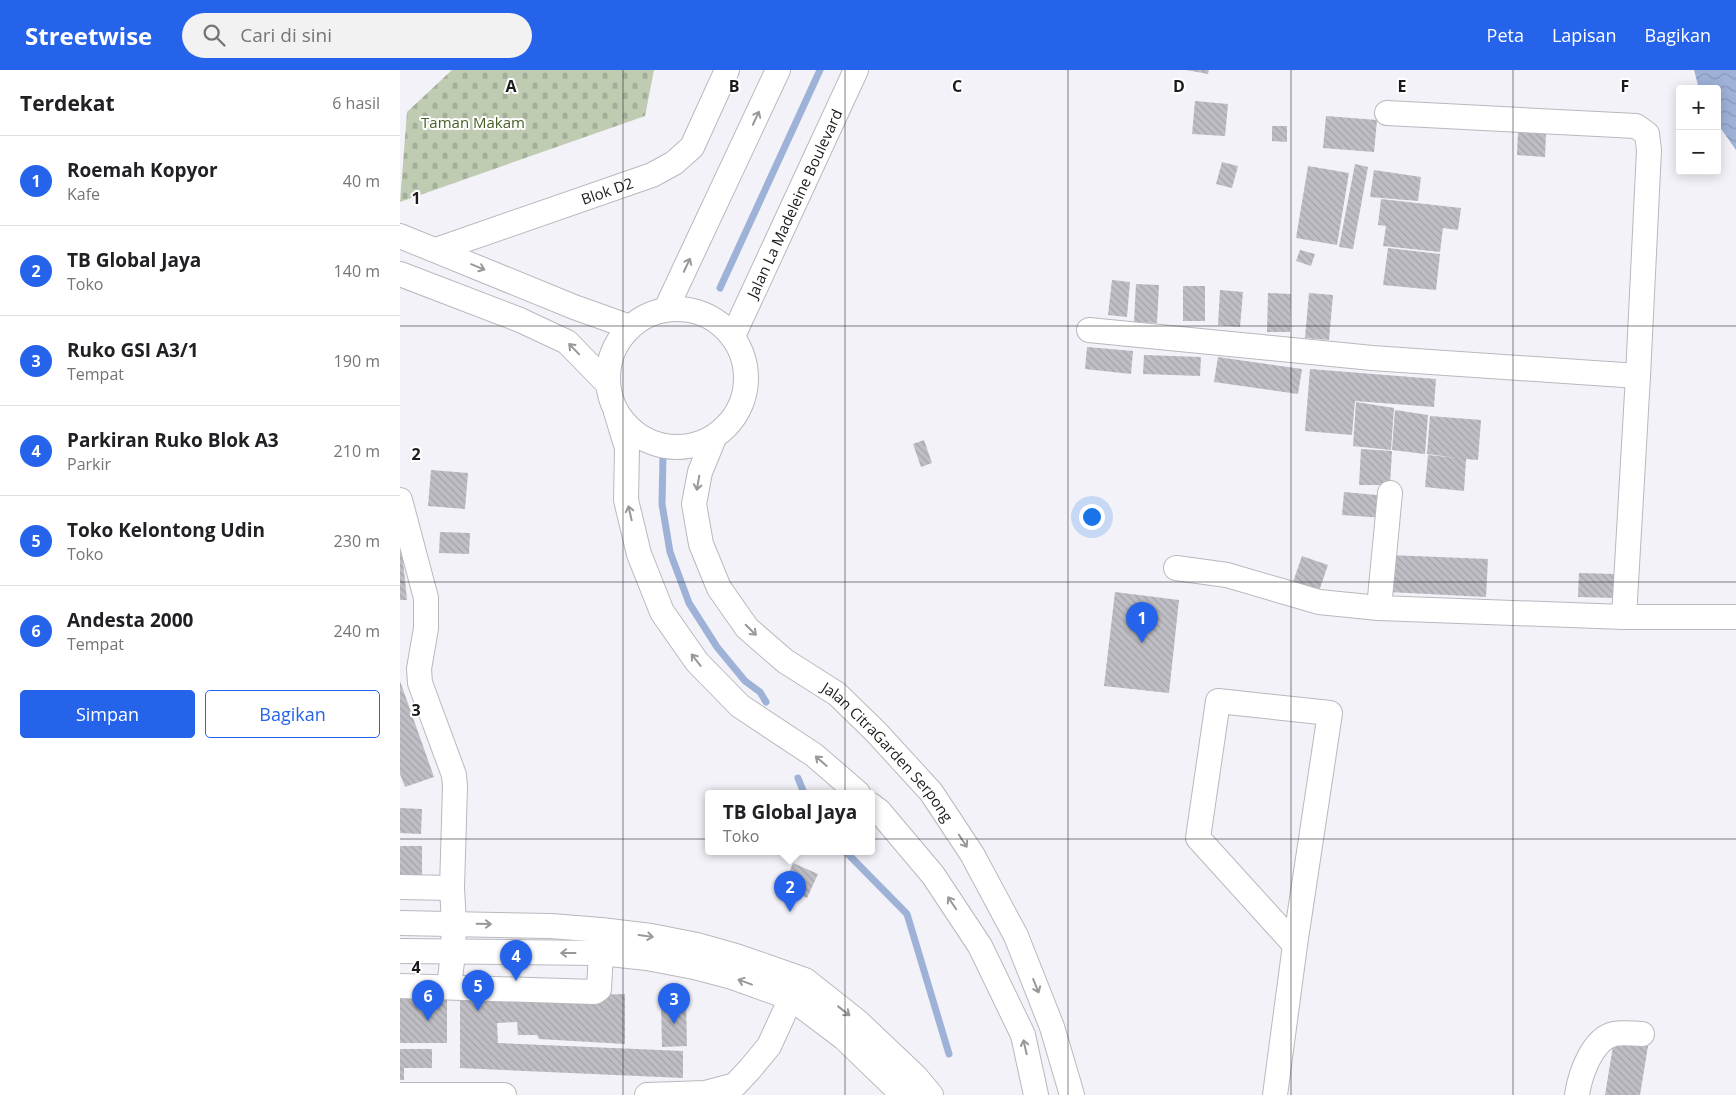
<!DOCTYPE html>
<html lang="id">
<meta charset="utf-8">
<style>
:root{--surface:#fff;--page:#f2f2f2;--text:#202124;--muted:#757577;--line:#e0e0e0;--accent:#2563eb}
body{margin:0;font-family:"Open Sans",sans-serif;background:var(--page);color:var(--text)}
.controls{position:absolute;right:15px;top:15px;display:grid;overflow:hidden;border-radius:5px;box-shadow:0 2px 12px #0003}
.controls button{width:45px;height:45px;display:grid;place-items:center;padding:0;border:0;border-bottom:1px solid var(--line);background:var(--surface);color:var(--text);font:25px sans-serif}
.you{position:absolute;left:691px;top:446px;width:18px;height:18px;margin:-12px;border:4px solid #fff;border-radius:50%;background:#1a73e8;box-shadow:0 0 0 8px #1a73e833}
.badge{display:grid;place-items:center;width:32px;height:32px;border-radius:50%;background:var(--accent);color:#fff;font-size:16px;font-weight:700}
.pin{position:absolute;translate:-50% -41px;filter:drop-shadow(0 1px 2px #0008)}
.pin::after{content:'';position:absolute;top:26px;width:18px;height:15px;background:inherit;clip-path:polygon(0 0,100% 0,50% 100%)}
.popup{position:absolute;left:305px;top:720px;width:170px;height:65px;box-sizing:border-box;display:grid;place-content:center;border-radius:5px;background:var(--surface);filter:drop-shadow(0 1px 4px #0005);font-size:16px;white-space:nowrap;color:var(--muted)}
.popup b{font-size:19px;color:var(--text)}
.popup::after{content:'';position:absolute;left:50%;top:100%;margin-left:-10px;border:10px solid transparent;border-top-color:var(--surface)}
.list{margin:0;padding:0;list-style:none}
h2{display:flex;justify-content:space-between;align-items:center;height:65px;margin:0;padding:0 20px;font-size:21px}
h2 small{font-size:16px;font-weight:400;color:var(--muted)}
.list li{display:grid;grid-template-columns:32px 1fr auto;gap:15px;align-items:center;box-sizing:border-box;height:90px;padding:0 20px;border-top:1px solid var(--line)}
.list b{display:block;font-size:19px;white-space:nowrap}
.list p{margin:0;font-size:16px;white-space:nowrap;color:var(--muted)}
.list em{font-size:16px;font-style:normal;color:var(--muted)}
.actions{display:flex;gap:10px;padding:15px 20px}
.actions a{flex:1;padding:11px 0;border:1px solid var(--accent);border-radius:5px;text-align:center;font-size:18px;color:var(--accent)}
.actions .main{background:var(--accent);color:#fff}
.icon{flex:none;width:28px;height:28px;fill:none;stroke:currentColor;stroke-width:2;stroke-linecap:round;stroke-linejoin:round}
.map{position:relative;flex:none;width:1336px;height:1025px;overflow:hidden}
header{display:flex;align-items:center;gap:30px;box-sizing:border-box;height:70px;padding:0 25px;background:var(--accent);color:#fff}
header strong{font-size:24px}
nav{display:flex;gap:28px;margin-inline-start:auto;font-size:18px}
.search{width:350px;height:45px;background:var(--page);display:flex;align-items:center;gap:12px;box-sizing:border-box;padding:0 18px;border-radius:28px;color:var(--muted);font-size:19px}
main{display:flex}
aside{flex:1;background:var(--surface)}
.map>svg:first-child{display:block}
.cemetery{fill:url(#cemetery-stones)}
.water{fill:url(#water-waves)}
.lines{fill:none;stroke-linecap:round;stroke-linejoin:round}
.stream{stroke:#9eb2d7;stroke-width:7}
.building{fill:url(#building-back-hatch)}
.minor-casing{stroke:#b9b8be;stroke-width:26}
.minor{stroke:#fff;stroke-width:24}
.oneway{stroke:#989899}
.grid{fill:none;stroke:#1b1b1d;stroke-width:1;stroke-opacity:0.55}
.labels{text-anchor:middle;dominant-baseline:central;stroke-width:4;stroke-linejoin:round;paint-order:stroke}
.park-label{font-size:15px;fill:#465f26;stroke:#fff}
.street-label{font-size:15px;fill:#1b1b1d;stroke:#fff}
.grid-label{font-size:16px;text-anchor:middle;font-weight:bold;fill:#1b1b1d;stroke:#fff;stroke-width:4;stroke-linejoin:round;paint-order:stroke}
</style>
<header>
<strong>Streetwise</strong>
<div class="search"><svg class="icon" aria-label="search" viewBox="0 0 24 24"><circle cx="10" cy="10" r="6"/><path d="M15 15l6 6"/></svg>Cari di sini</div>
<nav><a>Peta</a><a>Lapisan</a><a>Bagikan</a></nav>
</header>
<main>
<aside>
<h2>Terdekat<small>6 hasil</small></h2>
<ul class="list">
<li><span class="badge">1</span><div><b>Roemah Kopyor</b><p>Kafe</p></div><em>40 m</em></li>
<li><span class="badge">2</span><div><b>TB Global Jaya</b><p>Toko</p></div><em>140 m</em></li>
<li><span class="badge">3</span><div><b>Ruko GSI A3/1</b><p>Tempat</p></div><em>190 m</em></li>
<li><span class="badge">4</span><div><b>Parkiran Ruko Blok A3</b><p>Parkir</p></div><em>210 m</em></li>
<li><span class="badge">5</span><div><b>Toko Kelontong Udin</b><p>Toko</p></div><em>230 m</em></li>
<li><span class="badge">6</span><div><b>Andesta 2000</b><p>Tempat</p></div><em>240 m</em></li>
</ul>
<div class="actions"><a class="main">Simpan</a><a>Bagikan</a></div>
</aside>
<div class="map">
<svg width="1336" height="1025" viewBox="0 0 1336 1025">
<defs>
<pattern id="cemetery-stones" width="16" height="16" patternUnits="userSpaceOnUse" patternTransform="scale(1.25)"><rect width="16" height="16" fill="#bfccb2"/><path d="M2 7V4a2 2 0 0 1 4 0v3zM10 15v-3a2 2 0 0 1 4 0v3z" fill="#a4af99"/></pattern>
<pattern id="water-waves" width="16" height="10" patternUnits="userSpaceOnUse" patternTransform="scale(1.25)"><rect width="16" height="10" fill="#9eb2d7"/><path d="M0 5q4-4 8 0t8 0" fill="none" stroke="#8898b8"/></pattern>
<pattern id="building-back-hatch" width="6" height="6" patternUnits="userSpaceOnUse" patternTransform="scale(1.25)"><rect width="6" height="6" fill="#bebec4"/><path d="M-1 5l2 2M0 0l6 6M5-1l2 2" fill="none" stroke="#a3a3a8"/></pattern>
</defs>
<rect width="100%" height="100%" fill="#f3f2f8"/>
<polygon class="cemetery" points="52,0 254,0 245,46 0,132 7,42"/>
<polygon class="water" points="1294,0 1336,0 1336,80 1317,53 1317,19 1299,19"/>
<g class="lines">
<g class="stream">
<polyline points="320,218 420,0"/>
<polyline points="263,386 262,434 270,482 289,533 317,577 345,611 360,622 366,632"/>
<polyline points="398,708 404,723"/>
<polyline points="445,781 507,844 549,984"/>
</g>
</g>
<g class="building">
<polygon points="786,0 809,0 808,4"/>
<polygon points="795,31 828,34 825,66 792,64"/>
<polygon points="926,46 977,50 974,82 923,78"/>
<polygon points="872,56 887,56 887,72 872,71"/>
<polygon points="1118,62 1146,63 1145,87 1117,85"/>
<polygon points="822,92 838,96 832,118 816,114"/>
<polygon points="955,94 968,97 953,179 939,177"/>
<polygon points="908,96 949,103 937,175 896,168"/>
<polygon points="974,100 1021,107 1018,131 970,127"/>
<polygon points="981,129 1061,138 1058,160 1043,158 1040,182 983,176 986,156 978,155"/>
<polygon points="988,178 1040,184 1036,220 983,215"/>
<polygon points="900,180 915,184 911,196 896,191"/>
<polygon points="712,210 730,212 727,247 708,245"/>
<polygon points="736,214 759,215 757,253 734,252"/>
<rect x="783" y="216" width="22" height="35"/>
<polygon points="820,220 843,222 840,257 818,255"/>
<polygon points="868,223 891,224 890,262 867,262"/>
<polygon points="909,223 933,225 929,270 905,268"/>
<polygon points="687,277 733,281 731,304 685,299"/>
<polygon points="744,285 801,287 800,306 743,304"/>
<polygon points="818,287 902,299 898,324 814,312"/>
<polygon points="910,299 1036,309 1034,337 955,331 952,365 905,361"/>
<polygon points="956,332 994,338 991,380 953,376"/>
<polygon points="995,340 1028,345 1025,384 992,380"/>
<polygon points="1030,346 1081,350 1078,390 1066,389 1064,421 1025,417 1028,385 1057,388 1027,384"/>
<polygon points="524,370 532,393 521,397 513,374"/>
<polygon points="961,379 992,381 990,415 959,415"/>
<polygon points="31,400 68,403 65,439 28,436"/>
<polygon points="944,422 987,426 985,448 942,445"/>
<polygon points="40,462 70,463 69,484 39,483"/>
<polygon points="2,481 7,530 0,530 0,482"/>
<polygon points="989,485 1088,489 1086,527 988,522"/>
<polygon points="902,486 928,495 919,521 893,512"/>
<polygon points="1179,503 1215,504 1215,528 1178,527"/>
<polygon points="715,522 779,530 769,623 704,616"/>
<polygon points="0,611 34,707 5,717 0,704"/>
<polygon points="0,738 22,739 21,764 0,763"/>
<polygon points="0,776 22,776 22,808 0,807"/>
<polygon points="393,793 418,804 407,828 383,817"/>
<polygon points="225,924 225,974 139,969 137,965 118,965 117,952 97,953 98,973 283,981 283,1008 60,998 60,929"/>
<polygon points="0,926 47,928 47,973 0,973"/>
<polygon points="286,931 287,976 262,977 261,932"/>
<polygon points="1214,970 1248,976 1240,1025 1205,1025"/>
<polygon points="0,979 32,979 32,998 4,998 4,1010 0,1010"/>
</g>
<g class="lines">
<defs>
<g id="minor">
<polyline points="987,43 1236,56 1247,64 1249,80 1238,306 1224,547"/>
<polyline points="0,166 174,237 230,257"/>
<path id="s1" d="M 36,180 L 252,105 L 274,93 L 292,77 L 327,0"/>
<polyline points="0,204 120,250 167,272 208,314"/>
<circle cx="277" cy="308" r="69"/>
<polyline points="266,239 378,0"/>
<polyline points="689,260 972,288 1238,306"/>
<path id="s2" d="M 333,266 L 456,0"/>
<polyline points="216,342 227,378 226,430 239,484 262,542 297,592 340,636 414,685 458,723"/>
<path id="s3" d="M 314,368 L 300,402 L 294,434 L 301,474 L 319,518 L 347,558 L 385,591 L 437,624 L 476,662 L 531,722 L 572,784 L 616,866 L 652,957 L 672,1025"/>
<polyline points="0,430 26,528 26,558 19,599 20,613 54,705 55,717 52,818 54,853 53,883 49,917"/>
<polyline points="776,498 827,505 919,532 979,538 1224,547 1336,547"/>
<polyline points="979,538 990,423"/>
<polyline points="471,735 479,741 533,805 580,876 623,965 636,1025"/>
<polyline points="0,817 52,818"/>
<polyline points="0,853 151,856 201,860 251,866 297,875 336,886 405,910 458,952 516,1007 531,1025"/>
<polyline points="0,881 201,883 247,888 294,897 332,907 391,928 444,968 503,1025"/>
<polyline points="0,916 195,922 199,919 201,883"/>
<polyline points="0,1025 104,1025"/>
<polyline points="247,1025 305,1023 335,1015 350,999 369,976 391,928 401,916"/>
<polyline points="875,1025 895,875 930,643 818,631 798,768 895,875"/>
<path d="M 1177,1025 C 1180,1005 1192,969 1214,964 C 1223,962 1233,964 1242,964"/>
</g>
</defs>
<use href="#minor" class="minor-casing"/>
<use href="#minor" class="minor"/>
</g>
<defs><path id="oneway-shaft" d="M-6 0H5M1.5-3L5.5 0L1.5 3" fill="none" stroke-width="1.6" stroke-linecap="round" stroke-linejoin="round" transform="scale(1.25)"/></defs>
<g class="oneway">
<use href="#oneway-shaft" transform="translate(356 48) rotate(-65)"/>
<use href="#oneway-shaft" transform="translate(287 195) rotate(-65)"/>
<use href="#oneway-shaft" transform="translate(78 197) rotate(22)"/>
<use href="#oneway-shaft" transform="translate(174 279) rotate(-134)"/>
<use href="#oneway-shaft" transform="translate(298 413) rotate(100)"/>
<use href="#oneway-shaft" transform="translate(230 443) rotate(-103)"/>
<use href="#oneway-shaft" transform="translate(351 560) rotate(45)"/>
<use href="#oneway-shaft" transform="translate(296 590) rotate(-128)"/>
<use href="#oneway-shaft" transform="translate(421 691) rotate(-139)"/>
<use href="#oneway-shaft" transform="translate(563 771) rotate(57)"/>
<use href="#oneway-shaft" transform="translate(552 833) rotate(-124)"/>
<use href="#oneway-shaft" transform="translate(84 854) rotate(1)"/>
<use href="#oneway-shaft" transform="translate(246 866) rotate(8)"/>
<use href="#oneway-shaft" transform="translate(168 883) rotate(-180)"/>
<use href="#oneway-shaft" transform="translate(345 912) rotate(-160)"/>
<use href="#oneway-shaft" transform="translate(636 916) rotate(68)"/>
<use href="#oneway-shaft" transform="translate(444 941) rotate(38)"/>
<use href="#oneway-shaft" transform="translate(625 977) rotate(-103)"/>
</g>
<path class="grid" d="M 223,0 L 223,1025M 445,0 L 445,1025M 668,0 L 668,1025M 891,0 L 891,1025M 1113,0 L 1113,1025M 0,256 L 1336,256M 0,512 L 1336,512M 0,769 L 1336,769"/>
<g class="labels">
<g class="park-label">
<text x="73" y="52">Taman Makam</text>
</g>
<g class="street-label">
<text stroke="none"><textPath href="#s1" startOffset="181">Blok D2</textPath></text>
<text stroke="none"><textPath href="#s2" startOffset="146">Jalan La Madeleine Boulevard</textPath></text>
<text stroke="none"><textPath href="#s3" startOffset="395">Jalan CitraGarden Serpong</textPath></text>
</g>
</g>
<g class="grid-label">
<text x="111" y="22">A</text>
<text x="334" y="22">B</text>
<text x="557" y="22">C</text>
<text x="779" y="22">D</text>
<text x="1002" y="22">E</text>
<text x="1225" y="22">F</text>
<text x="16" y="134">1</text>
<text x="16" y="390">2</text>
<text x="16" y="646">3</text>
<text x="16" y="903">4</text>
</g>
</svg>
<div class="controls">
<button>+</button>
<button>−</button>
</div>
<div class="you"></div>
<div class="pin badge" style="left:742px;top:573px">1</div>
<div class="pin badge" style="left:390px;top:842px">2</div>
<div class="popup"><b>TB Global Jaya</b>Toko</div>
<div class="pin badge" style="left:274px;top:954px">3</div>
<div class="pin badge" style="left:116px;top:911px">4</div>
<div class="pin badge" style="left:78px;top:941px">5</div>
<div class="pin badge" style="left:28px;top:951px">6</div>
</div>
</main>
